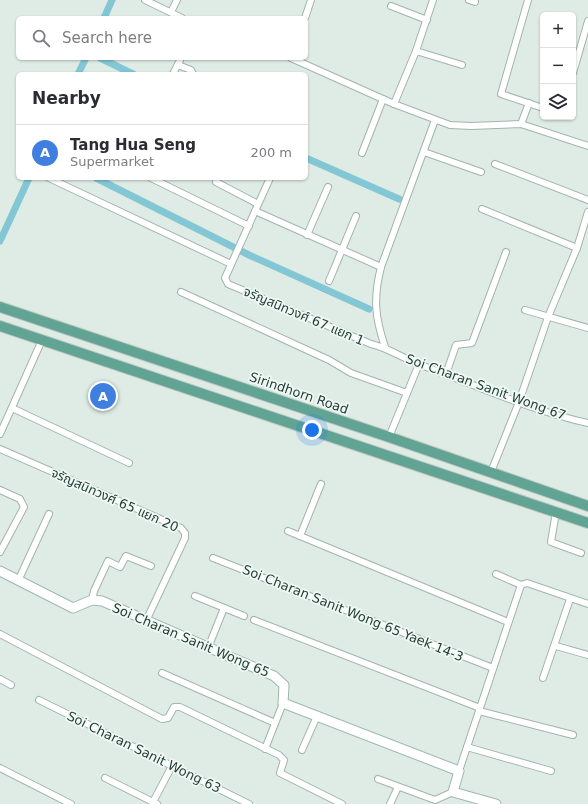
<!DOCTYPE html>
<meta charset="utf-8">
<style>
:root{--surface:#fff;--page:#f2f2f3;--text:#2b2b33;--muted:#7c7c81;--line:#e1e1e2;--accent:#0b8043}
body{margin:0;font-family:"DejaVu Sans","Noto Sans Thai",sans-serif;background:var(--page);color:var(--text)}
.controls{position:absolute;right:12px;top:12px;display:grid;overflow:hidden;border-radius:6px;box-shadow:0 1px 3px #0004}
.controls button{width:36px;height:36px;display:grid;place-items:center;padding:0;border:0;border-bottom:1px solid var(--line);background:var(--surface);color:var(--text);font:20px sans-serif}
.you{position:absolute;left:312px;top:430px;width:14px;height:14px;margin:-10px;border:3px solid #fff;border-radius:50%;background:#1a73e8;box-shadow:0 0 0 6px #1a73e833}
.badge{display:grid;place-items:center;width:26px;height:26px;border-radius:50%;background:var(--accent);color:#fff;font-size:13px;font-weight:700}
.pin{position:absolute;translate:-50% -50%;border:2px solid #fff;box-shadow:0 1px 4px #0006}
.list{margin:0;padding:0;list-style:none}
h2{display:flex;justify-content:space-between;align-items:center;height:52px;margin:0;padding:0 16px;font-size:17px}
h2 small{font-size:13px;font-weight:400;color:var(--muted)}
.list li{display:grid;grid-template-columns:26px 1fr auto;gap:12px;align-items:center;box-sizing:border-box;height:56px;padding:0 16px;border-top:1px solid var(--line)}
.list b{display:block;font-size:15px;white-space:nowrap}
.list p{margin:0;font-size:13px;white-space:nowrap;color:var(--muted)}
.list em{font-size:13px;font-style:normal;color:var(--muted)}
.icon{flex:none;width:22px;height:22px;fill:none;stroke:currentColor;stroke-width:2;stroke-linecap:round;stroke-linejoin:round}
.map{position:relative;flex:none;width:588px;height:804px;overflow:hidden}
.search{position:absolute;background:var(--surface);box-shadow:0 1px 3px #0004;left:16px;top:16px;width:292px;height:44px;display:flex;align-items:center;gap:10px;box-sizing:border-box;padding:0 14px;border-radius:6px;color:var(--muted);font-size:15px}
.panel{position:absolute;background:var(--surface);box-shadow:0 1px 3px #0004;left:16px;top:72px;width:292px;height:108px;border-radius:6px}
.map>svg:first-child{display:block}
.lines{fill:none;stroke-linecap:round;stroke-linejoin:round}
.canal{stroke:#83c7d5;stroke-width:7}
.street-casing{stroke:#a2b4ad;stroke-width:8}
.secondary-casing{stroke:#9db8af;stroke-width:11}
.primary-casing{stroke:#c0c9c6;stroke-width:12}
.street{stroke:#fff;stroke-width:6}
.secondary{stroke:#fff;stroke-width:9}
.primary{stroke:#61a494;stroke-width:10}
.labels{text-anchor:middle;dominant-baseline:central;stroke-width:3.5;stroke-linejoin:round;paint-order:stroke}
.street-label{font-size:13px;fill:#1f3d35;stroke:#f0f8f4}
</style>
<div class="map">
<svg width="588" height="804" viewBox="0 0 588 804">
<rect width="100%" height="100%" fill="#dfece6"/>
<g class="lines">
<g class="canal">
<polyline points="104,18 112,0"/>
<polyline points="100,58 133,74"/>
<polyline points="78,74 86,58"/>
<polyline points="306,158 399,199"/>
<polyline points="96,178 249,255 369,309"/>
<polyline points="0,241 29,178"/>
</g>
<defs>
<g id="street">
<polyline points="145,0 182,18"/>
<polyline points="469,0 475,2"/>
<polyline points="528,0 501,94 543,108"/>
<polyline points="391,6 427,20"/>
<polyline points="171,12 177,0"/>
<polyline points="305,18 311,0"/>
<polyline points="416,51 462,65"/>
<polyline points="291,58 394,104 450,125 471,126 521,124 588,146"/>
<polyline points="178,65 191,70 193,74"/>
<polyline points="573,73 588,21"/>
<polyline points="173,74 181,58"/>
<polyline points="394,104 416,51 433,0"/>
<polyline points="521,124 529,103"/>
<polyline points="424,152 481,172"/>
<polyline points="362,153 383,99"/>
<polyline points="495,164 588,200"/>
<polyline points="49,178 231,264"/>
<polyline points="151,178 249,226"/>
<path d="M 270,178 L 225,278 L 228,284 L 371,344 C 389,348 404,359 421,365 C 475,385 532,411 588,423"/>
<polyline points="216,182 258,204"/>
<polyline points="482,209 577,248"/>
<polyline points="255,211 381,267"/>
<polyline points="307,235 328,187"/>
<polyline points="329,281 356,216"/>
<polyline points="181,292 329,360 351,373 407,393"/>
<polyline points="525,310 588,328"/>
<path d="M 385,347 C 375,317 373,299 381,267 L 435,120"/>
<polyline points="446,374 456,345 472,343 506,252"/>
<polyline points="12,408 129,463"/>
<polyline points="0,434 42,340"/>
<polyline points="389,437 419,364"/>
<polyline points="0,449 181,528 185,533 185,538 146,621"/>
<polyline points="491,472 519,402 548,317 577,248 588,212"/>
<polyline points="0,490 20,499 24,507 0,552"/>
<polyline points="556,512 551,542 581,553"/>
<polyline points="288,531 508,622"/>
<polyline points="300,536 321,484"/>
<polyline points="213,558 493,668"/>
<polyline points="496,574 521,585"/>
<polyline points="18,581 49,514"/>
<polyline points="521,585 527,583 588,604"/>
<polyline points="195,596 244,616"/>
<polyline points="92,600 94,591 108,561 120,567 126,556 151,566"/>
<polyline points="254,620 480,708"/>
<polyline points="0,634 162,719 168,718 174,707 180,707 279,755 284,760 280,773 342,804"/>
<polyline points="556,646 588,655"/>
<polyline points="208,648 224,608"/>
<polyline points="162,673 275,723"/>
<polyline points="543,678 570,599"/>
<polyline points="0,679 11,685"/>
<polyline points="39,700 249,804"/>
<polyline points="479,711 573,735"/>
<polyline points="467,747 551,771"/>
<polyline points="265,749 283,703"/>
<polyline points="302,750 317,716"/>
<polyline points="0,768 71,804"/>
<polyline points="459,771 521,585"/>
<polyline points="105,778 157,804"/>
<polyline points="378,779 435,800 453,792"/>
<polyline points="153,802 172,766"/>
<polyline points="390,804 398,787"/>
</g>
<polyline id="secondary" points="0,571 73,608 92,600 102,601 274,676 284,685 283,703 459,771 453,792 496,804"/>
<g id="primary">
<polyline points="0,307 389,437 588,506"/>
<polyline points="0,326 588,523"/>
</g>
</defs>
<use href="#street" class="street-casing"/>
<use href="#secondary" class="secondary-casing"/>
<use href="#primary" class="primary-casing"/>
<use href="#street" class="street"/>
<use href="#secondary" class="secondary"/>
<use href="#primary" class="primary"/>
</g>
<g class="labels">
<g class="street-label">
<text transform="translate(304 316) rotate(23)">จรัญสนิทวงศ์ 67 แยก 1</text>
<text transform="translate(486 387) rotate(20)">Soi Charan Sanit Wong 67</text>
<text transform="translate(299 393) rotate(19)">Sirindhorn Road</text>
<text transform="translate(115 500) rotate(24)">จรัญสนิทวงศ์ 65 แยก 20</text>
<text transform="translate(353 613) rotate(22)">Soi Charan Sanit Wong 65 Yaek 14-3</text>
<text transform="translate(191 640) rotate(23)">Soi Charan Sanit Wong 65</text>
<text transform="translate(144 752) rotate(26)">Soi Charan Sanit Wong 63</text>
</g>
</g>
</svg>
<div class="controls">
<button>+</button>
<button>−</button>
<button><svg class="icon" aria-label="layers" viewBox="0 0 24 24"><path d="M12 4l9 5-9 5-9-5zM3 14l9 5 9-5"/></svg></button>
</div>
<div class="you"></div>
<div class="pin badge" style="left:103px;top:396px;background:#3f7fe0">A</div>
<div class="search"><svg class="icon" aria-label="search" viewBox="0 0 24 24"><circle cx="10" cy="10" r="6"/><path d="M15 15l6 6"/></svg>Search here</div>
<section class="panel">
<h2>Nearby<small></small></h2>
<ul class="list">
<li><span class="badge" style="background:#3f7fe0">A</span><div><b>Tang Hua Seng</b><p>Supermarket</p></div><em>200 m</em></li>
</ul>
</section>
</div>
